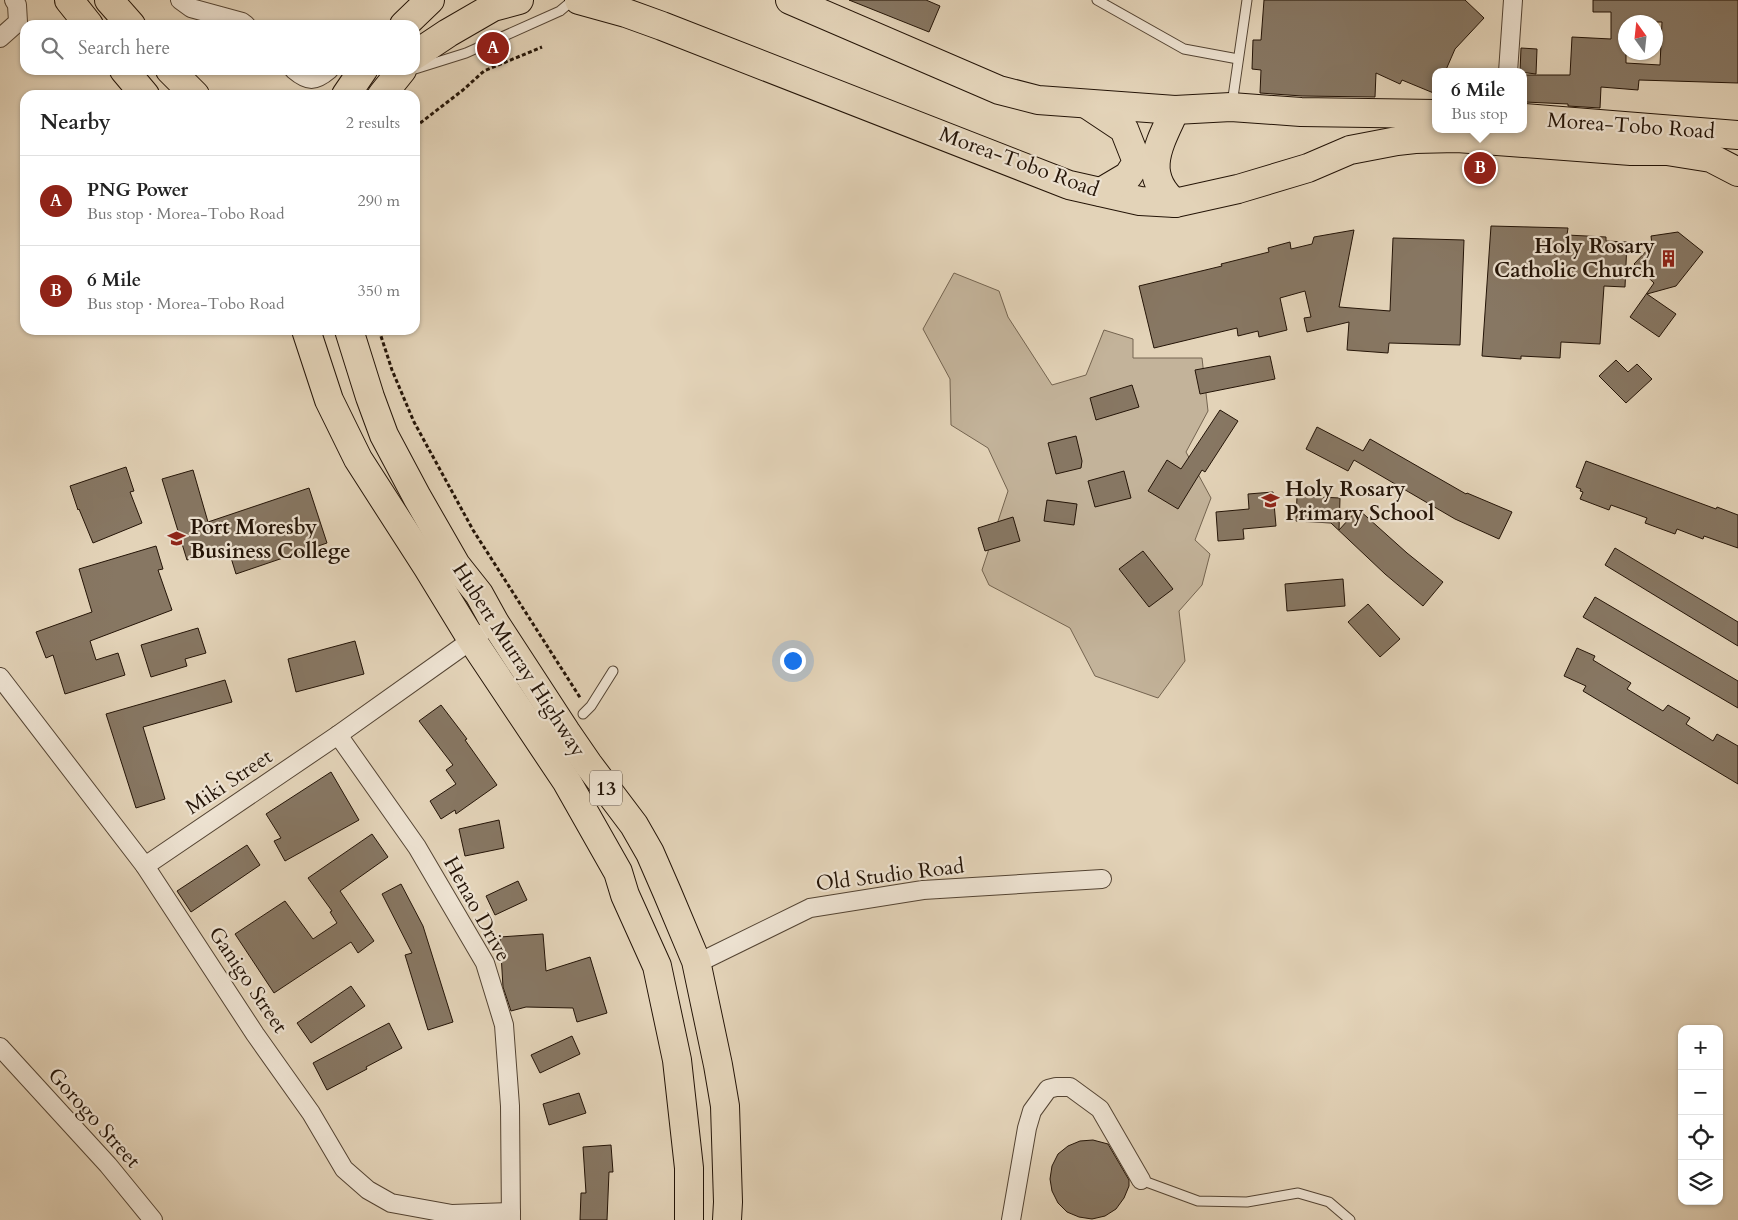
<!DOCTYPE html>
<meta charset="utf-8">
<style>
:root{--surface:#fff;--page:#f6f6f6;--text:#222;--muted:#767676;--line:#e0e0e0;--accent:#8f2418}
body{margin:0;font-family:Cardo,serif;background:var(--page);color:var(--text)}
.controls{position:absolute;right:15px;bottom:15px;display:grid;overflow:hidden;border-radius:10px;box-shadow:0 1px 4px #0004}
.controls button{width:45px;height:45px;display:grid;place-items:center;padding:0;border:0;border-bottom:1px solid var(--line);background:var(--surface);color:var(--text);font:25px sans-serif}
.compass{position:absolute;left:1618px;top:15px;width:45px;height:45px;border-radius:50%;background:var(--surface);box-shadow:0 1px 4px #0004;rotate:345deg}
.you{position:absolute;left:792px;top:660px;width:18px;height:18px;margin:-12px;border:4px solid #fff;border-radius:50%;background:#1a73e8;box-shadow:0 0 0 8px #1a73e833}
.badge{display:grid;place-items:center;width:32px;height:32px;border-radius:50%;background:var(--accent);color:#fff;font-size:16px;font-weight:700}
.pin{position:absolute;translate:-50% -50%;border:2px solid #fff;box-shadow:0 1px 5px #0006}
.popup{position:absolute;left:1432px;top:68px;width:95px;height:65px;box-sizing:border-box;display:grid;place-content:center;border-radius:10px;background:var(--surface);filter:drop-shadow(0 1px 4px #0005);font-size:16px;white-space:nowrap;color:var(--muted)}
.popup b{font-size:19px;color:var(--text)}
.popup::after{content:'';position:absolute;left:50%;top:100%;margin-left:-10px;border:10px solid transparent;border-top-color:var(--surface)}
.list{margin:0;padding:0;list-style:none}
h2{display:flex;justify-content:space-between;align-items:center;height:65px;margin:0;padding:0 20px;font-size:21px}
h2 small{font-size:16px;font-weight:400;color:var(--muted)}
.list li{display:grid;grid-template-columns:32px 1fr auto;gap:15px;align-items:center;box-sizing:border-box;height:90px;padding:0 20px;border-top:1px solid var(--line)}
.list b{display:block;font-size:19px;white-space:nowrap}
.list p{margin:0;font-size:16px;white-space:nowrap;color:var(--muted)}
.list em{font-size:16px;font-style:normal;color:var(--muted)}
.icon{flex:none;width:28px;height:28px;fill:none;stroke:currentColor;stroke-width:2;stroke-linecap:round;stroke-linejoin:round}
.map{position:relative;flex:none;width:1738px;height:1220px;overflow:hidden}
.search{position:absolute;background:var(--surface);box-shadow:0 1px 4px #0004;left:20px;top:20px;width:400px;height:55px;display:flex;align-items:center;gap:12px;box-sizing:border-box;padding:0 18px;border-radius:15px;color:var(--muted);font-size:19px}
.panel{position:absolute;background:var(--surface);box-shadow:0 1px 4px #0004;left:20px;top:90px;width:400px;height:245px;border-radius:15px}
.map>svg:first-child{display:block}
.green{fill:#c3b39a;stroke:#746450}
.building{fill:#877763;stroke:#241407;fill-rule:evenodd}
.lines{fill:none;stroke-linecap:round;stroke-linejoin:round}
.service-casing{stroke:#544433;stroke-width:11}
.minor-casing{stroke:#544433;stroke-width:20}
.trunk-casing{stroke:#241407;stroke-width:30}
.path{stroke:#241407;stroke-width:3;stroke-dasharray:4 2.5;stroke-linecap:butt}
.service{stroke:#ede2d1;stroke-width:9}
.minor{stroke:#ede2d1;stroke-width:18}
.trunk{stroke:#e3d3b8;stroke-width:28}
.labels{text-anchor:middle;dominant-baseline:central;stroke-width:4.5;stroke-linejoin:round;paint-order:stroke}
.shield{fill:#ede2d1;stroke:#605244;stroke-width:1}
.shield-label{font-size:20px;font-weight:bold;fill:#241407}
.street-label{font-size:21px;fill:#241407;stroke:#ede2d1}
.poi-label{font-size:21px;font-weight:bold;fill:#241407;stroke:#ede2d1;text-anchor:start}
</style>
<div class="map">
<svg width="1738" height="1220" viewBox="0 0 1738 1220">
<rect width="100%" height="100%" fill="#e3d3b8"/>
<filter id="stains"><feTurbulence type="fractalNoise" baseFrequency=".004" numOctaves="4"/><feColorMatrix values="0 0 0 0 .2 0 0 0 0 .09 0 0 0 0 .02 0 0 0 .5 -.17"/></filter>
<radialGradient id="worn" r=".72"><stop offset=".6" stop-color="#630" stop-opacity="0"/><stop offset="1" stop-color="#630" stop-opacity=".3"/></radialGradient>
<polygon class="green" points="954,273 999,291 1008,317 1052,385 1086,375 1104,330 1133,339 1133,358 1202,358 1208,411 1186,452 1211,498 1195,540 1210,554 1202,585 1179,611 1185,661 1158,698 1095,676 1070,628 989,585 982,570 1008,491 988,448 951,425 950,379 923,329"/>
<g class="building">
<polygon points="849,0 926,0 940,6 929,32"/>
<polygon points="1264,0 1465,0 1484,18 1455,49 1445,72 1436,72 1436,94 1402,80 1400,84 1376,73 1375,97 1302,96 1260,93 1261,70 1252,69 1253,40 1261,40"/>
<path d="M 1593,0 L 1738,0 L 1738,83 L 1639,80 L 1638,90 L 1601,87 L 1600,108 L 1568,106 L 1568,104 L 1525,102 L 1525,75 L 1570,75 L 1572,37 L 1611,39 L 1611,12 L 1593,12 ZM 1626,22 L 1662,22 L 1660,65 L 1626,63 Z"/>
<polygon points="1521,48 1537,49 1536,74 1520,72"/>
<polygon points="1491,226 1568,228 1567,235 1606,237 1606,241 1627,242 1625,287 1604,286 1600,344 1561,342 1560,358 1521,356 1521,359 1482,356"/>
<polygon points="1354,230 1339,307 1390,311 1393,238 1464,240 1460,345 1389,343 1388,353 1347,350 1349,322 1307,332 1304,318 1311,317 1305,291 1280,298 1287,330 1259,337 1258,331 1238,336 1237,328 1154,348 1139,286 1222,266 1221,264 1269,252 1268,248 1290,242 1291,249 1312,244 1314,237"/>
<polygon points="1678,232 1703,252 1676,286 1647,294 1676,314 1659,337 1630,317 1654,283 1634,264 1652,245 1651,236"/>
<polygon points="1270,356 1275,379 1200,394 1195,370"/>
<polygon points="1616,360 1628,372 1637,364 1652,379 1626,403 1599,376"/>
<polygon points="1132,385 1139,407 1096,420 1090,398"/>
<polygon points="1220,410 1238,421 1205,472 1202,470 1178,509 1148,491 1167,460 1181,469"/>
<polygon points="1317,427 1363,451 1370,439 1466,494 1467,493 1512,512 1499,539 1455,519 1354,460 1348,471 1306,449"/>
<polygon points="1076,436 1082,461 1081,468 1056,474 1048,443"/>
<polygon points="1586,461 1716,509 1717,507 1738,515 1738,548 1704,536 1703,539 1677,529 1675,534 1645,523 1647,518 1611,505 1609,510 1580,499 1583,492 1580,491 1581,489 1576,487"/>
<polygon points="126,467 134,491 130,492 142,523 93,543 79,509 78,510 70,486"/>
<polygon points="193,470 208,522 309,488 327,543 236,574 228,548 187,560 162,479"/>
<polygon points="1124,471 1131,498 1095,507 1088,481"/>
<polygon points="1273,492 1276,526 1243,529 1244,539 1218,541 1216,512 1249,509 1248,494"/>
<polygon points="1297,496 1340,498 1339,530 1358,509 1407,553 1443,582 1423,606 1385,574 1331,523 1296,521"/>
<polygon points="1047,500 1077,504 1074,525 1044,521"/>
<polygon points="1013,517 1020,541 985,551 978,528"/>
<polygon points="156,546 163,569 158,570 172,610 90,641 96,660 118,653 125,675 65,694 53,655 46,658 36,632 92,612 79,569"/>
<polygon points="1615,548 1738,622 1738,646 1605,565"/>
<polygon points="1143,551 1173,589 1149,607 1119,569"/>
<polygon points="1343,579 1345,606 1287,611 1285,584"/>
<polygon points="1595,597 1738,681 1738,708 1583,617"/>
<polygon points="1368,604 1400,639 1380,657 1348,622"/>
<polygon points="198,628 206,653 185,659 187,666 151,677 141,645"/>
<polygon points="355,641 364,674 296,692 288,659"/>
<polygon points="1577,648 1595,656 1593,660 1631,683 1627,689 1663,711 1668,705 1690,718 1686,724 1713,741 1717,734 1738,746 1738,784 1583,691 1586,686 1564,676"/>
<polygon points="225,680 232,702 143,727 165,799 136,808 106,714"/>
<polygon points="441,705 467,739 465,740 497,785 456,814 455,810 441,819 430,801 456,784 446,770 453,765 419,721"/>
<polygon points="331,772 359,820 285,861 274,841 281,838 266,814"/>
<polygon points="499,820 504,848 465,856 459,829"/>
<polygon points="372,834 388,857 340,891 374,941 358,953 351,942 274,993 235,934 285,901 313,939 337,923 330,912 332,911 308,878"/>
<polygon points="247,845 260,865 191,912 177,891"/>
<polygon points="518,881 527,900 495,915 486,896"/>
<polygon points="401,884 423,926 453,1022 428,1030 405,955 412,953 382,894"/>
<polygon points="543,934 546,971 590,957 607,1013 577,1022 573,1008 526,1007 511,1011 503,987 500,937"/>
<polygon points="351,986 365,1006 311,1043 297,1023"/>
<polygon points="389,1023 402,1048 366,1067 367,1069 327,1090 313,1063"/>
<polygon points="572,1036 580,1054 540,1073 531,1055"/>
<polygon points="579,1093 586,1113 549,1125 543,1104"/>
<polygon points="1093,1140 1108,1144 1129,1180 1129,1186 1124,1198 1116,1209 1105,1216 1092,1219 1079,1217 1067,1212 1058,1203 1052,1191 1050,1179 1052,1166 1058,1154 1068,1146 1080,1141"/>
<polygon points="611,1145 613,1172 609,1172 607,1220 580,1220 581,1193 586,1193 583,1147"/>
</g>
<g class="lines">
<defs>
<g id="service">
<polyline points="1097,0 1184,49 1238,59"/>
<polyline points="415,69 466,53 560,11 573,0"/>
<polyline points="1232,104 1247,0"/>
<polyline points="583,714 591,706 613,671"/>
<polyline points="1141,1180 1198,1201 1247,1202 1298,1193 1329,1202 1350,1220"/>
</g>
<g id="minor">
<polyline points="180,0 191,8 242,22 246,25"/>
<polyline points="0,38 18,22 17,5 14,0"/>
<path d="M 294,70 C 308,82 315,82 329,70"/>
<polyline points="1508,72 1513,0"/>
<polyline points="0,677 145,866 255,1034 311,1113 344,1169 368,1190 391,1203 452,1214 511,1212"/>
<polyline points="338,735 417,847 485,963 504,1025 510,1106 511,1220"/>
<polyline points="145,866 338,735 480,634"/>
<polyline points="696,961 704,960 810,908 923,890 1102,879"/>
<polyline points="0,1047 108,1165 153,1220"/>
<polyline points="1011,1220 1027,1128 1032,1111 1048,1089 1056,1087 1070,1087 1100,1109 1141,1180"/>
</g>
<g id="trunk">
<polyline points="69,0 89,25"/>
<polyline points="109,0 131,25"/>
<polyline points="579,0 626,13 662,26 1069,185 1140,201 1175,203 1238,189 1308,168 1350,150 1397,141 1415,139 1457,138 1631,151 1667,151 1711,158 1738,172"/>
<polyline points="790,0 999,90 1038,100 1175,110 1231,107 1301,112 1436,114"/>
<polyline points="404,25 430,0"/>
<polyline points="415,55 448,33 493,7 519,0"/>
<polyline points="124,70 145,95"/>
<polyline points="170,70 195,95"/>
<polyline points="346,95 363,70"/>
<polyline points="382,95 402,70"/>
<polyline points="1088,105 1124,129 1137,162 1128,176 1101,192"/>
<path d="M 1175,110 C 1160,143 1140,174 1175,203"/>
<polyline points="1524,118 1738,135"/>
<polyline points="306,330 329,400 358,459 428,568 472,640 567,782 618,872 625,895 657,966 677,1060 689,1168 689,1220"/>
<polyline points="349,330 370,397 384,435 417,497 456,565 479,594 495,623 566,732 588,764 634,825 650,853 667,892 696,961 718,1065 725,1106 728,1202 727,1220"/>
</g>
</defs>
<use href="#service" class="service-casing"/>
<use href="#minor" class="minor-casing"/>
<use href="#trunk" class="trunk-casing"/>
<g class="path">
<polyline points="415,127 463,90 484,71 542,47"/>
<polyline points="379,330 392,370 414,422 473,530 581,699"/>
</g>
<use href="#service" class="service"/>
<use href="#minor" class="minor"/>
<use href="#trunk" class="trunk"/>
</g>
<defs>
<symbol id="building-bare" viewBox="-9 -9 18 18"><path d="M-4-6H4V6H1V3H-1V6H-4ZM-2.5-4.3h1.7v1.8h-1.7ZM.8-4.3h1.7v1.8H.8ZM-2.5-1h1.7V.8h-1.7ZM.8-1h1.7V.8H.8Z" fill="#8f2418" stroke="#ede2d1" stroke-width="2.5" paint-order="stroke"/></symbol>
<symbol id="school-bare" viewBox="-9 -9 18 18"><path d="M0-5L7-2L0 1L-7-2ZM-4 1L0 2.5L4 1V4Q0 6-4 4Z" fill="#8f2418" stroke="#ede2d1" stroke-width="2.5" paint-order="stroke"/></symbol>
</defs>
<g fill-rule="evenodd">
<use href="#building-bare" x="1656" y="246" width="25" height="25"/>
<use href="#school-bare" x="1258" y="488" width="25" height="25"/>
<use href="#school-bare" x="164" y="526" width="25" height="25"/>
</g>
<g class="labels">
<rect class="shield" x="590" y="770.5" width="32" height="35" rx="4"/>
<g class="shield-label">
<text x="606" y="788">13</text>
</g>
<g class="street-label">
<text transform="translate(1631 126) rotate(4)">Morea-Tobo Road</text>
<text transform="translate(1019 162) rotate(20)">Morea-Tobo Road</text>
<text transform="translate(519 660) rotate(57)">Hubert Murray Highway</text>
<text transform="translate(229 782) rotate(-34)">Miki Street</text>
<text transform="translate(890 875) rotate(-7)">Old Studio Road</text>
<text transform="translate(477 909) rotate(61)">Henao Drive</text>
<text transform="translate(248 980) rotate(56)">Ganigo Street</text>
<text transform="translate(94 1118) rotate(48)">Gorogo Street</text>
</g>
<g class="poi-label">
<text x="1655" y="246" text-anchor="end">Holy Rosary<tspan x="1655" dy="24">Catholic Church</tspan></text>
<text x="1285" y="489">Holy Rosary<tspan x="1285" dy="24">Primary School</tspan></text>
<text x="190" y="527">Port Moresby<tspan x="190" dy="24">Business College</tspan></text>
</g>
</g>
<rect width="100%" height="100%" filter="url(#stains)"/>
<rect width="100%" height="100%" fill="url(#worn)"/>
</svg>
<div class="controls">
<button>+</button>
<button>−</button>
<button><svg class="icon" aria-label="locate" viewBox="0 0 24 24"><circle cx="12" cy="12" r="6"/><path d="M12 2v4M12 18v4M2 12h4M18 12h4"/></svg></button>
<button><svg class="icon" aria-label="layers" viewBox="0 0 24 24"><path d="M12 4l9 5-9 5-9-5zM3 14l9 5 9-5"/></svg></button>
</div>
<svg class="compass" viewBox="-18 -18 36 36"><path d="M0-13l5 13h-10z" fill="#e53935"/><path d="M0 13l5-13h-10z" fill="#767676"/></svg>
<div class="you"></div>
<div class="pin badge" style="left:493px;top:48px">A</div>
<div class="pin badge" style="left:1480px;top:168px">B</div>
<div class="popup"><b>6 Mile</b>Bus stop</div>
<div class="search"><svg class="icon" aria-label="search" viewBox="0 0 24 24"><circle cx="10" cy="10" r="6"/><path d="M15 15l6 6"/></svg>Search here</div>
<section class="panel">
<h2>Nearby<small>2 results</small></h2>
<ul class="list">
<li><span class="badge">A</span><div><b>PNG Power</b><p>Bus stop · Morea-Tobo Road</p></div><em>290 m</em></li>
<li><span class="badge">B</span><div><b>6 Mile</b><p>Bus stop · Morea-Tobo Road</p></div><em>350 m</em></li>
</ul>
</section>
</div>
